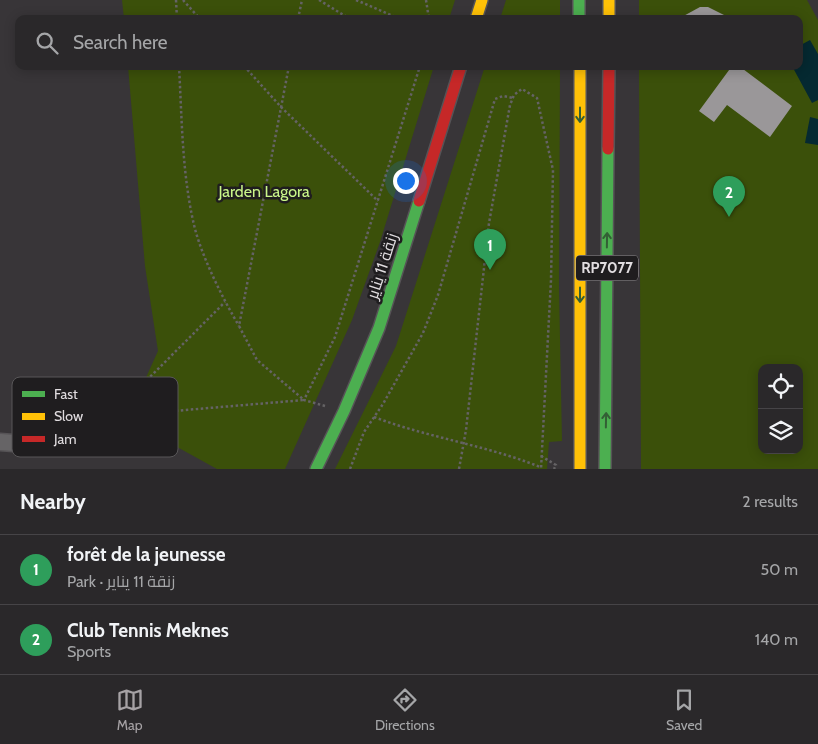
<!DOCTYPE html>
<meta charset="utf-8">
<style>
:root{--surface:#2a282a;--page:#363436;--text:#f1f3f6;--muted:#a5a6a8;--line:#464447;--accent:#a6a2a5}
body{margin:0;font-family:Cabin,Cairo,sans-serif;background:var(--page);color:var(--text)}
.controls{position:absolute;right:15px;bottom:15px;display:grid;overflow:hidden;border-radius:10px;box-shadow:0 2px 12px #0003}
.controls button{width:45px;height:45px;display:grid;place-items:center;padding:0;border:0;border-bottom:1px solid var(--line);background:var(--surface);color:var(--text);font:25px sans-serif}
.you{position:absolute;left:405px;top:180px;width:18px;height:18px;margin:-12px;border:4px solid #fff;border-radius:50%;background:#1a73e8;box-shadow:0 0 0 8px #1a73e833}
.badge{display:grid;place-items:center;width:32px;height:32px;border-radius:50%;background:var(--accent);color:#fff;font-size:16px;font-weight:700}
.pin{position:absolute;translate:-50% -41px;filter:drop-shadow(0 1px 2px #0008)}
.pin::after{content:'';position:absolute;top:26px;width:18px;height:15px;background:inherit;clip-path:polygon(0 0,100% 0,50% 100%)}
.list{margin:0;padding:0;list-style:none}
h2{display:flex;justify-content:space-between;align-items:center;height:65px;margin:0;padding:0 20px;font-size:21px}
h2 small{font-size:16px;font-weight:400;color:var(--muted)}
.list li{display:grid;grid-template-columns:32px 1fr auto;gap:15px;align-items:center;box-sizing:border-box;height:70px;padding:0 20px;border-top:1px solid var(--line)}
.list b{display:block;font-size:19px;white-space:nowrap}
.list p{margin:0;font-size:16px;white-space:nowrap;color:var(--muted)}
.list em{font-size:16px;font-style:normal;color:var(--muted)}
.icon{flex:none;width:28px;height:28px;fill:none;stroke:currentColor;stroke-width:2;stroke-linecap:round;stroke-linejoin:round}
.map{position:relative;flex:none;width:818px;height:469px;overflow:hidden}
.search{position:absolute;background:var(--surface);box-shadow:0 2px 12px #0003;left:15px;right:15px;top:15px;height:55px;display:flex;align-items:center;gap:12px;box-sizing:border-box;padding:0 18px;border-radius:10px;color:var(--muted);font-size:19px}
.sheet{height:205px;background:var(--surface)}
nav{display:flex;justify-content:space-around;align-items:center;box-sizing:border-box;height:70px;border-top:1px solid var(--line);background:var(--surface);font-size:14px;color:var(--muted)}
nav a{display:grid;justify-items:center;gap:2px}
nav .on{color:var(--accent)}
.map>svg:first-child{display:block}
.green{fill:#3b500a;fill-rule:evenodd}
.water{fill:#052931}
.building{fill:#9a9799}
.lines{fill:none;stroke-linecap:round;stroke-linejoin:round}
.street-casing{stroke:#565356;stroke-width:19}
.fast-casing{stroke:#565356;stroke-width:14}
.slow-casing{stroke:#565356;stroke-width:14}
.jam-casing{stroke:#565356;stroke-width:14}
.path{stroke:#656365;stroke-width:2.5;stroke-dasharray:2.5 2.5;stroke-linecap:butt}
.street{stroke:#666466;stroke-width:16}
.fast{stroke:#4caf50;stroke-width:11}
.slow{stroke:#ffc107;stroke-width:11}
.jam{stroke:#c62828;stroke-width:11}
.oneway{stroke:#335f35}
.labels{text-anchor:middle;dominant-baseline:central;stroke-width:5;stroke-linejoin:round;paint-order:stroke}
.shield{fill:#1f1d1f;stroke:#a7a3a6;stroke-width:1}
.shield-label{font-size:15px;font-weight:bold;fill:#e1dde0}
.park-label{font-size:16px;fill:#caf68a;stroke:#1f1d1f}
.street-label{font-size:16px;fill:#e1dde0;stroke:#1f1d1f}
.key{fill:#1f1d1f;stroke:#595759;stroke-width:1}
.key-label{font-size:14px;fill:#e1dde0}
</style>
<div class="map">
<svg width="818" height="469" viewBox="0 0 818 469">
<rect width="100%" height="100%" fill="#383538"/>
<g class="green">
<polygon points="122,0 455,0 449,19 124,19"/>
<polygon points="506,0 560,0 560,19 500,19"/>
<path d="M 639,0 L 807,0 L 818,20 L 818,469 L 641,469 L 639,66 L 799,66 L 799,19 L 639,19 ZM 762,368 L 799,368 L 799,450 L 762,450 Z"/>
<polygon points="128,66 434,66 380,242 352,320 285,469 217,469 168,442 115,446 158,351 145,266"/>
<polygon points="485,66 560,66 559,288 562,441 549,442 547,469 335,469 396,346"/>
</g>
<g class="water">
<polygon points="810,40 818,54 818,100 812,103 792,66 799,66 799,46"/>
<polygon points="810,117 818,119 818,145 805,143"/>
</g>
<g class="building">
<polygon points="700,7 708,7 732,19 678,19"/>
<polygon points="732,66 739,66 792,106 770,137 727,105 714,122 699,111"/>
</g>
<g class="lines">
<defs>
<polyline id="street" points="0,442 52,446 111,416"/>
<g id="fast">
<polyline points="579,0 579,19"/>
<polyline points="316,469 344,411 379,328 419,201"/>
<polyline points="605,469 608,149"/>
</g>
<g id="slow">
<polyline points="609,0 609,19"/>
<polyline points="476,19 482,0"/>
<polyline points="580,66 580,469"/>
</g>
<g id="jam">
<polyline points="608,149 609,66"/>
<polyline points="419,201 461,66"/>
</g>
</defs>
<use href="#street" class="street-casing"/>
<use href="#fast" class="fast-casing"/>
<use href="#slow" class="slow-casing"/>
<use href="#jam" class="jam-casing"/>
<g class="path">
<polyline points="176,0 177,19"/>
<polyline points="183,0 200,19"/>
<polyline points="319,0 350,19"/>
<polyline points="356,0 400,19"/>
<polyline points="426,0 429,19"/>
<polyline points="298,19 302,0"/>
<path d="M 179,66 C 182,120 182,177 195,229 C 203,259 223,299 239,326"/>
<polyline points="244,66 281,107 378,201"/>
<polyline points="289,66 239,326 257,360 304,400"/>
<polyline points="122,405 225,302"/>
<polyline points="325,406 304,400 335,337 420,66"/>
<polyline points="126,415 304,400"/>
<path d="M 374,417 C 429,438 486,445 540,467"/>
<polyline points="541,456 556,465 554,469"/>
<polyline points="350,469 364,432 383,404 423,333 438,295 495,99 503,96 513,98"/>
<polyline points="459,469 466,430 489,223 510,105 514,95 522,89 537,98 553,170 551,280 541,469"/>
</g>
<use href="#street" class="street"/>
<use href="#fast" class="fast"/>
<use href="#slow" class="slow"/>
<use href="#jam" class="jam"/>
</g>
<defs><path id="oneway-shaft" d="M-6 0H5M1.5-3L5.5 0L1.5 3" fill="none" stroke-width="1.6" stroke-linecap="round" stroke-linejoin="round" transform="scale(1.25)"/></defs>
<g class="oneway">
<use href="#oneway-shaft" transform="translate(580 115) rotate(90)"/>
<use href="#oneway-shaft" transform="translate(607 240) rotate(-89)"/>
<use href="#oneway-shaft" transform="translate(580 295) rotate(90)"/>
<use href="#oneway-shaft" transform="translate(606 420) rotate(-89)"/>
</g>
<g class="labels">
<rect class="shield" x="576" y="255.5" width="62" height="25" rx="4"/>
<g class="shield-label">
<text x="607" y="268">RP7077</text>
</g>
<g class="park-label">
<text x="264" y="191">Jarden Lagora</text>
</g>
<g class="street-label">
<text transform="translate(382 266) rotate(-72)">زنقة 11 يناير</text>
</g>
</g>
<rect x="12" y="377" width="166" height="80" rx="8" class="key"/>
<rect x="22" y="391" width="23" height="6" fill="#4caf50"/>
<rect x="22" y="413" width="23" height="7" fill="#ffc107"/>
<rect x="22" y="436" width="23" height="6" fill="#c62828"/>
<g class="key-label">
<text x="54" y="399">Fast</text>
<text x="54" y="421">Slow</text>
<text x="54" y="444">Jam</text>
</g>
</svg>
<div class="controls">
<button><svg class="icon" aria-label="locate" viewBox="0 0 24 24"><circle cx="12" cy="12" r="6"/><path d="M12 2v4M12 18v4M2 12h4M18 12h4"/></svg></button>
<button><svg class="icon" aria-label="layers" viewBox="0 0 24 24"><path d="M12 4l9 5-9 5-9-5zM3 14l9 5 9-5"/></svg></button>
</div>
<div class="you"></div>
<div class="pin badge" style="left:490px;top:270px;background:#2e9e5b">1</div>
<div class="pin badge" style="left:729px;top:217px;background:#2e9e5b">2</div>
<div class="search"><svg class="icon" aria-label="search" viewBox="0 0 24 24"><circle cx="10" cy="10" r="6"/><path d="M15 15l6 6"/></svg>Search here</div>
</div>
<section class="sheet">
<h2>Nearby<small>2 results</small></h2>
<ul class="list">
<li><span class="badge" style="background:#2e9e5b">1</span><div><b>forêt de la jeunesse</b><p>Park · زنقة 11 يناير</p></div><em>50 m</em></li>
<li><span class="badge" style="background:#2e9e5b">2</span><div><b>Club Tennis Meknes</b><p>Sports</p></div><em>140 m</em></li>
</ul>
</section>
<nav>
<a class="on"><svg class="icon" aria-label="map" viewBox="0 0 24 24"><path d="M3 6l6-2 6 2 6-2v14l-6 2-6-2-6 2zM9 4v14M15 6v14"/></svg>Map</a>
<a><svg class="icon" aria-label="directions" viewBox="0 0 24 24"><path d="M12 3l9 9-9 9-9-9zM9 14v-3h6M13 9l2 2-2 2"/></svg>Directions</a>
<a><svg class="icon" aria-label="saved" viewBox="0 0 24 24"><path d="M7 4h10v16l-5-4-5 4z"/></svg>Saved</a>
</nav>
